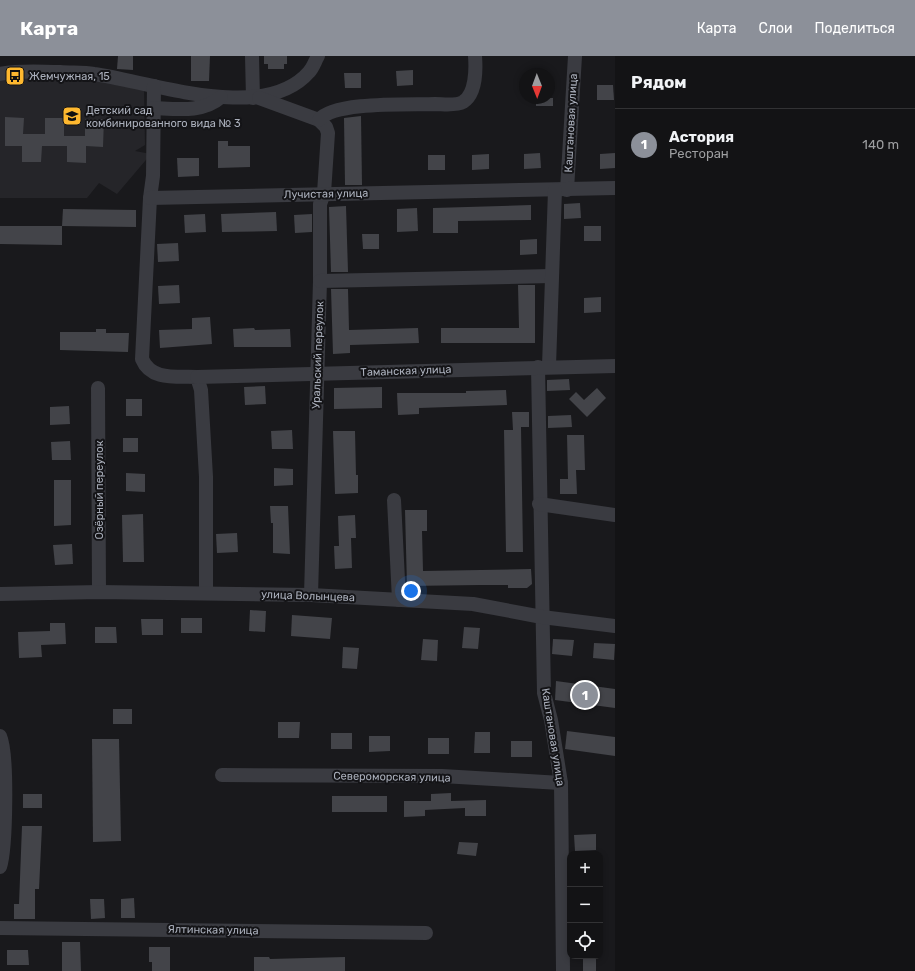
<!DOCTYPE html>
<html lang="ru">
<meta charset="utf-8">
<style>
:root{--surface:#131315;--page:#1c1c1e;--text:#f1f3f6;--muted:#9d9ea0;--line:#323234;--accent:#8c9099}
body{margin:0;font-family:Rubik,sans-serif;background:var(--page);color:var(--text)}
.controls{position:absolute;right:12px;bottom:12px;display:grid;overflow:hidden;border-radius:8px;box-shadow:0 2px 6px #0003}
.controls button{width:36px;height:36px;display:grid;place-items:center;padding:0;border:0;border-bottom:1px solid var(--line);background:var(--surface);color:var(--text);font:20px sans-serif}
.compass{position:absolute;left:519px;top:12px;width:36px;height:36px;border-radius:50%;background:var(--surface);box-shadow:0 2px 6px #0003;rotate:179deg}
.you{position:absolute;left:411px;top:535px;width:14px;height:14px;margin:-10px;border:3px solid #fff;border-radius:50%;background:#1a73e8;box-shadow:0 0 0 6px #1a73e833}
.badge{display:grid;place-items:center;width:26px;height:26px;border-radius:50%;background:var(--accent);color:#fff;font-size:13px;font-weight:700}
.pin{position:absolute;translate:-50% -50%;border:2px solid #fff;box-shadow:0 1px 4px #0006}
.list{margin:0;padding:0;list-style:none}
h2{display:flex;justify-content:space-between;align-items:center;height:52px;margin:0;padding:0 16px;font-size:17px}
h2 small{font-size:13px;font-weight:400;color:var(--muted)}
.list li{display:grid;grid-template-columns:26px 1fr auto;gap:12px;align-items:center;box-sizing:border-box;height:72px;padding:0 16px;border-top:1px solid var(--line)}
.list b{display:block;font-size:15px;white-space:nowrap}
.list p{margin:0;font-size:13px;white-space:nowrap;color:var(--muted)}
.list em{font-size:13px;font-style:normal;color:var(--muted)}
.icon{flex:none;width:22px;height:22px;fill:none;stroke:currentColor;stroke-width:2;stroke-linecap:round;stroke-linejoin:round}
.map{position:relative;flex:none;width:615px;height:915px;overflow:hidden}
header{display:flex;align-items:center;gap:24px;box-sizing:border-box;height:56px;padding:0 20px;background:var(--accent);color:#fff}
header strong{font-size:19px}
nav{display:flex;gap:22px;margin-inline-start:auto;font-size:14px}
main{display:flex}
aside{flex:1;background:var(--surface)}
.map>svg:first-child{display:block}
.built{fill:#252529}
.building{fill:#434449}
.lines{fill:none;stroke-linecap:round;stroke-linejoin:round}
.minor{stroke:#3a3b41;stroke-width:14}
.labels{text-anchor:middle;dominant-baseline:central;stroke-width:4;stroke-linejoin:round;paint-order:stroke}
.poi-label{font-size:11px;fill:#abb0bc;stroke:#141417;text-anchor:start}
.street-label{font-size:11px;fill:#abb0bc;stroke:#141417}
</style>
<header>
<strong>Карта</strong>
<nav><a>Карта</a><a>Слои</a><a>Поделиться</a></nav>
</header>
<main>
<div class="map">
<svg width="615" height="915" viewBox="0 0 615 915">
<rect width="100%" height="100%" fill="#19191c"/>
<polygon class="built" points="34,18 85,18 144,31 145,89 135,95 151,98 117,138 99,127 87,142 0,142 0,24"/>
<g class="building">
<polygon points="118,0 133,0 133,14 117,13"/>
<polygon points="191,0 210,0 209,25 191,25"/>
<polygon points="264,0 287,0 287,8 284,8 284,13 268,13 268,8 264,8"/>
<polygon points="413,14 413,29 397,30 396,15"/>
<polygon points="344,17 361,17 361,32 345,32"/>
<polygon points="597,29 613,29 614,44 597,44"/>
<rect x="536" y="42" width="17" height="8"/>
<polygon points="361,60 362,129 345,129 344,62"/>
<polygon points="5,61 24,62 23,78 45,78 45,62 64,62 64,80 85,80 85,63 104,63 103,91 86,90 86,107 67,106 67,90 42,90 41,106 22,106 22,90 5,90"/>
<polygon points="218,85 228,85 228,90 250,90 250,111 218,112"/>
<polygon points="540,97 541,112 524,113 524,98"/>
<polygon points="615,97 615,112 600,113 600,98"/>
<polygon points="489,98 489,113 472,114 472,99"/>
<rect x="428" y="99" width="17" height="15"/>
<polygon points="177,102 199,102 199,120 178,121"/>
<polygon points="580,147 581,162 564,163 564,148"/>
<polygon points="531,149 531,164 458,165 458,177 433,177 433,152"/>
<polygon points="346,150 348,216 331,216 329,151"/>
<polygon points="417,152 418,175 397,176 397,153"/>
<polygon points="63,153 136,154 136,171 62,170"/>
<polygon points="276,156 277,175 222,176 221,158"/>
<polygon points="205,158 206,176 185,177 184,159"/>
<polygon points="312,158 312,176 295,177 294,159"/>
<polygon points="0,170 62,170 62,189 0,188"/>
<rect x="584" y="170" width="17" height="15"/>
<polygon points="362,178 379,178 379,193 363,193"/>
<polygon points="537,183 537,198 520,199 520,184"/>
<polygon points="178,187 179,205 158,206 157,188"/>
<polygon points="179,229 180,247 159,248 158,230"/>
<polygon points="518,229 535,229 535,287 441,287 441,272 519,272"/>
<polygon points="331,233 348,233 349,274 418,272 419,287 350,289 350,297 333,298"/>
<polygon points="601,241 601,256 584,257 584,242"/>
<polygon points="210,261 212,288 160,292 159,274 192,273 192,262"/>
<polygon points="254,272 255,274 290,273 291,291 234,291 233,273"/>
<polygon points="96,273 106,273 106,277 129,277 128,296 60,294 60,276 96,276"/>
<polygon points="569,323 570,334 547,335 547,324"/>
<polygon points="265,330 266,348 245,349 244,331"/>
<polygon points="382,331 382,352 334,353 334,332"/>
<polygon points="597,332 606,342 587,361 569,343 576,336 584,344"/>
<polygon points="506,334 507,349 419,352 419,358 398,359 397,337 466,337 466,335"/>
<rect x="126" y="343" width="16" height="17"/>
<polygon points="69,350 70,368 50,369 50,351"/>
<polygon points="512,356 529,356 529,371 521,371 523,496 506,496 504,374 513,374"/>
<polygon points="571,359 572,371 548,372 548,360"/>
<polygon points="292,374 293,393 272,393 271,375"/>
<polygon points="333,375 355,375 356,419 358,419 358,437 335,438"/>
<polygon points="567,379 584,379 585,414 576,414 577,438 560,438 560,423 568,423"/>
<rect x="123" y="382" width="15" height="14"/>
<polygon points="70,385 71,404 52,404 51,386"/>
<polygon points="274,412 293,413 293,429 274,430"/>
<polygon points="126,417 145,418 145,436 126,435"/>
<polygon points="54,424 71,424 71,469 54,470"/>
<polygon points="270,450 288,450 290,498 273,497 273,467 271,467"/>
<polygon points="405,454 427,454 427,475 422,475 423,515 531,513 532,528 527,532 508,532 508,529 480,529 407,530"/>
<polygon points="143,458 144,506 123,506 122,459"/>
<polygon points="355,459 356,482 351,482 352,512 335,513 334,490 339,490 338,460"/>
<polygon points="237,477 238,496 217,497 216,478"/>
<polygon points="72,488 73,508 55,509 53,489"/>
<polygon points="250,554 266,555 265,576 249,575"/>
<polygon points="292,559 332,562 330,583 291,580"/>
<rect x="181" y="562" width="21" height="15"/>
<polygon points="141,563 163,563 163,579 142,579"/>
<polygon points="50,567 65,567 66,588 41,589 42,601 19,602 18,576 50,575"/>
<polygon points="95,571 116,571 117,587 95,587"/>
<polygon points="464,571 480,572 478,593 462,592"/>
<polygon points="423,583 438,584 437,605 421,604"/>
<polygon points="553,583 574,584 572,600 552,598"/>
<polygon points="594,587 615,588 614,604 593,602"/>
<polygon points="343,591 359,592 357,613 342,612"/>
<polygon points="556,625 615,633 615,652 555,644"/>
<rect x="113" y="653" width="19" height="15"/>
<polygon points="278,666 300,666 299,682 278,682"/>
<polygon points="567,675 615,681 615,700 565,693"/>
<polygon points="475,676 490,676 490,697 474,697"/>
<rect x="331" y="677" width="21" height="16"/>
<polygon points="369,680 390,680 390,695 369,696"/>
<rect x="428" y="682" width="21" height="16"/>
<polygon points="92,683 119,683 121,785 93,786"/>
<rect x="511" y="685" width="21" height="16"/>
<polygon points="451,737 451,745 486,744 486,760 465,760 465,752 425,754 425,760 404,761 404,745 431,745 431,738"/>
<rect x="23" y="738" width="19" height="14"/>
<rect x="332" y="740" width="55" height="16"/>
<polygon points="22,770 42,770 39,833 35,833 35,863 14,863 14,848 19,848"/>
<polygon points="596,778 596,794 575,795 574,779"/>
<polygon points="459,786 478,787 476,800 457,798"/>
<polygon points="134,842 135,862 121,862 121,843"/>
<polygon points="90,843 104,843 105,862 91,863"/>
<polygon points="62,886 80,886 81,915 62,915"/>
<polygon points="149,891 170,891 170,915 152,915 152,906 149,906"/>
<polygon points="7,894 28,894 29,909 7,909"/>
<rect x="583" y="900" width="13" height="15"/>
<polygon points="254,901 269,901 270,903 345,901 345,915 254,915"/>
</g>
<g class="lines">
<g class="minor">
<polyline points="252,0 253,42"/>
<path d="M 0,18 C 20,14 40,16 60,16 C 71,17 83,16 94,18 C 152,26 264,68 309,16 C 313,12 315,5 318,0"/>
<path d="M 154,30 L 153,120 L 150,142 L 142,303 C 151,325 177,320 197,321 L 201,334 L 206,421 L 206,537"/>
<polyline points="259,42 319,64 326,71 328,77 324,137 320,148 320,225 311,539"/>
<path d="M 154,52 C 177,53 203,57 221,41"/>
<path d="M 319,64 C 334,45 410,49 435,48 C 443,48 456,50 463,46 C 476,38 476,13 475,0"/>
<polyline points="567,134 575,0"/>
<polyline points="150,142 615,132"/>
<polyline points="320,225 551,220"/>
<polyline points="549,310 555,134"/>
<polyline points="538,311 544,637 551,664 561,727 563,914"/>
<polyline points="197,321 615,310"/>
<polyline points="98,332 99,536"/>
<polyline points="394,444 399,544"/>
<polyline points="539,448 615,459"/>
<polyline points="0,538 99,536 311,539 473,548 542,561 615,570"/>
<path d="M 0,680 C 8,698 6,792 0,811"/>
<polyline points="222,719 442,720 561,727"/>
<polyline points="0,872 426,877"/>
</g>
</g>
<defs>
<symbol id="bus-square" viewBox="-11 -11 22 22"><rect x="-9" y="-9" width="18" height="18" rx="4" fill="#feb82f" stroke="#141417"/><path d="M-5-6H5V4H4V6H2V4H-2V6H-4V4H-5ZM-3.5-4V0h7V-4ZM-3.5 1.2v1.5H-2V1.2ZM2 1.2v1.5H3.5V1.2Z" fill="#111"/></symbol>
<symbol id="school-square" viewBox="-11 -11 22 22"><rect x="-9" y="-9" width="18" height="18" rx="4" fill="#feb82f" stroke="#141417"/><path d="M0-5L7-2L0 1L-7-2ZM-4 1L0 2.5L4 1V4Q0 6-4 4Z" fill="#111"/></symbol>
</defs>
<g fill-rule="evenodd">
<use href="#bus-square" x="4" y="9" width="22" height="22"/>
<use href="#school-square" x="61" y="49" width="22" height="22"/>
</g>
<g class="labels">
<g class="poi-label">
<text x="29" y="20">Жемчужная, 15</text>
<text x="86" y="54">Детский сад<tspan x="86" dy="13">комбинированного вида № 3</tspan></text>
</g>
<g class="street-label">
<text transform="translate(571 67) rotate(-87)">Каштановая улица</text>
<text transform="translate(326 138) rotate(-1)">Лучистая улица</text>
<text transform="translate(318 299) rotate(-88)">Уральский переулок</text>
<text transform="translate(406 315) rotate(-2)">Таманская улица</text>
<text transform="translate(99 434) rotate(-90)">Озёрный переулок</text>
<text transform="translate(308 540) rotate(2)">улица Волынцева</text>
<text transform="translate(553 681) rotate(81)">Каштановая улица</text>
<text transform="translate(392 721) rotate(1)">Североморская улица</text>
<text transform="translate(213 874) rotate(1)">Ялтинская улица</text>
</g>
</g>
</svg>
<div class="controls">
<button>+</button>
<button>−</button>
<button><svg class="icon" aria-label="locate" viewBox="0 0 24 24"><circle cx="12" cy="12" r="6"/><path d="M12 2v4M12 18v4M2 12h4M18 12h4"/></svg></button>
</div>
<svg class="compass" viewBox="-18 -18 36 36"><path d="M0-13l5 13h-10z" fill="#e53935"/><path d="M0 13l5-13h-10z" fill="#9d9ea0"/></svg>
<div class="you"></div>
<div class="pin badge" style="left:585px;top:639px">1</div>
</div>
<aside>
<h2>Рядом<small></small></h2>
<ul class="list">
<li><span class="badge">1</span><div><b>Астория</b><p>Ресторан</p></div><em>140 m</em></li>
</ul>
</aside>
</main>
